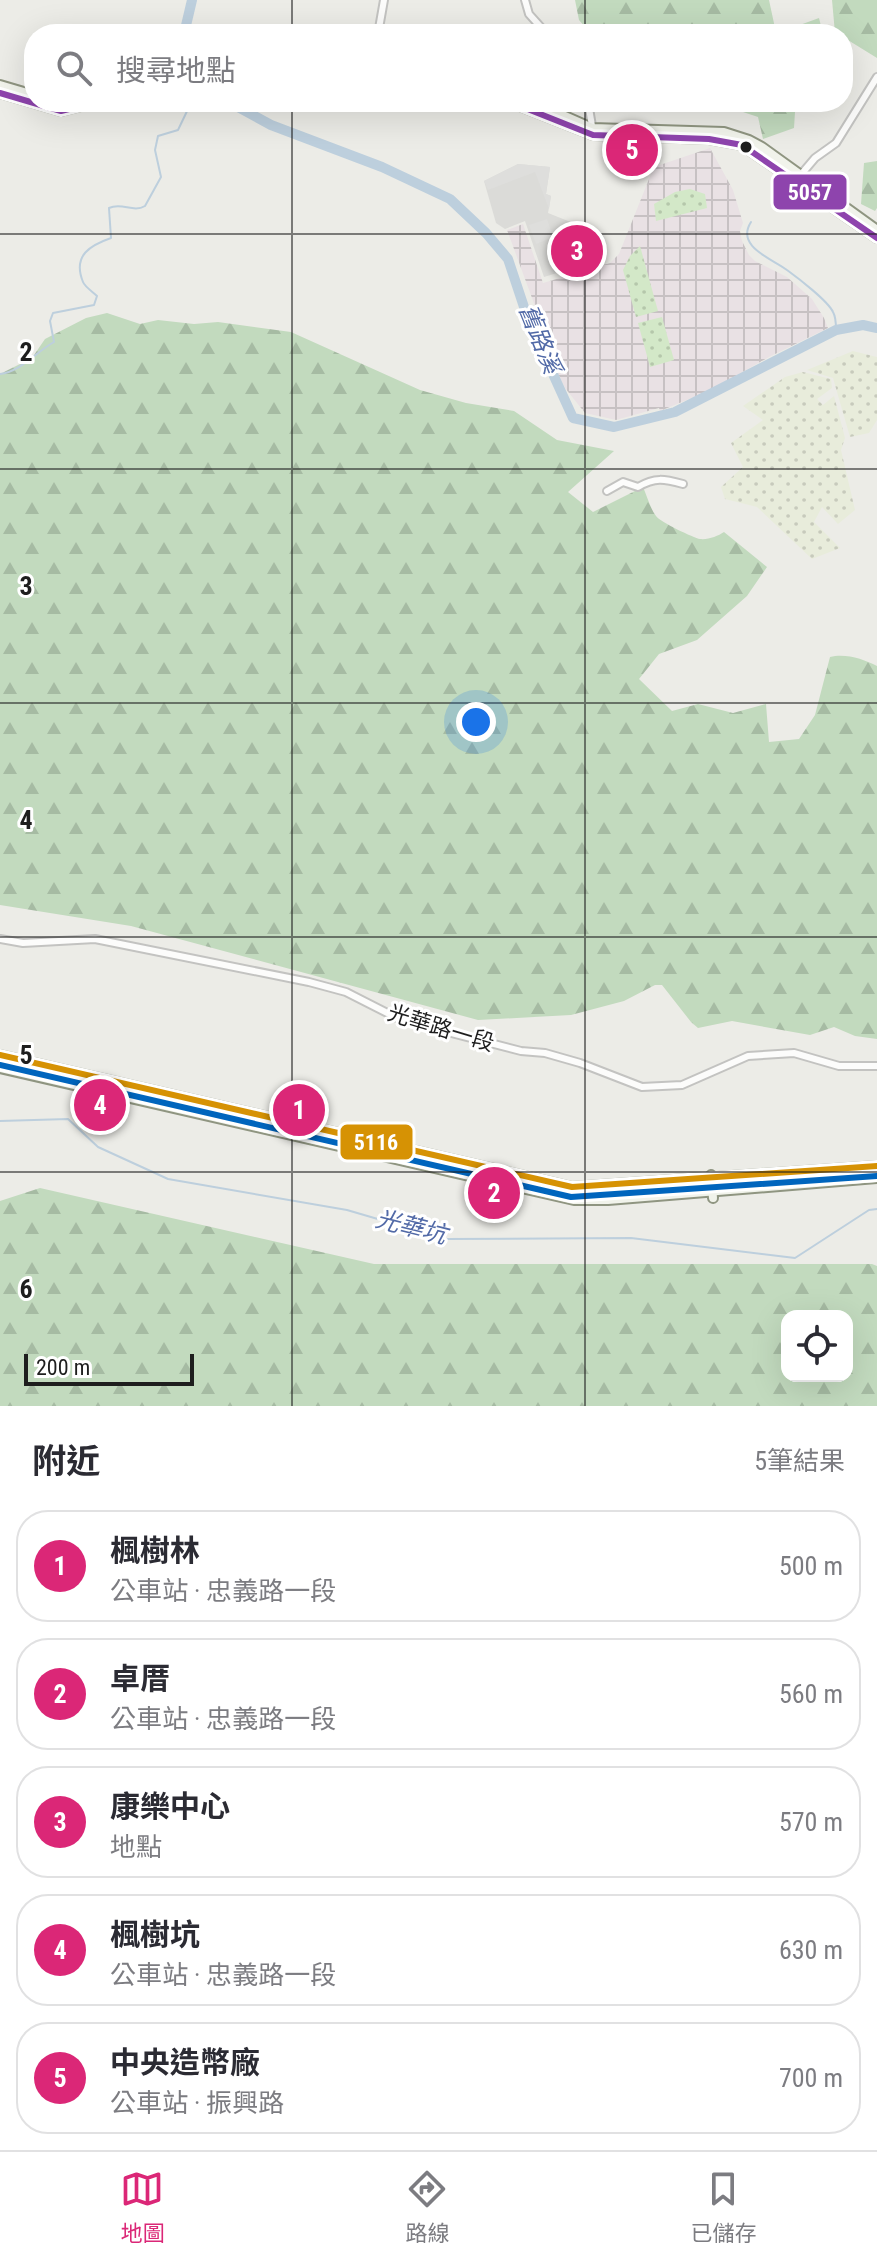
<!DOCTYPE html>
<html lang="zh-TW">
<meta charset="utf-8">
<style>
:root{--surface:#fff;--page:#f2f2f3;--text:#2b2b33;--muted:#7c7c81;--line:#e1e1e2;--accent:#db2777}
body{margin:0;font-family:"Roboto Condensed","Noto Sans TC",sans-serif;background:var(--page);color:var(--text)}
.controls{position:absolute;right:24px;bottom:24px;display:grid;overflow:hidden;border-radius:16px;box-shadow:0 8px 32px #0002}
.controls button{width:72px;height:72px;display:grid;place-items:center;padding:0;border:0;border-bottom:2px solid var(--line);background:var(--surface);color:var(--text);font:40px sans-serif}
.scale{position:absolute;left:24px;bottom:20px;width:170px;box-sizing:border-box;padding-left:8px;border:4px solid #1e1e1e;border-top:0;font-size:22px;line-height:28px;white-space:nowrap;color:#1e1e1e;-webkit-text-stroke:6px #fff;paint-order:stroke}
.you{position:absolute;left:476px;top:722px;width:28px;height:28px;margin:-20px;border:6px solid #fff;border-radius:50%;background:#1a73e8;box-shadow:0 0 0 12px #1a73e833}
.badge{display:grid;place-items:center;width:52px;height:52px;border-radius:50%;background:var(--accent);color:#fff;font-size:26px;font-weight:700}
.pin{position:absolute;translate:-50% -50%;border:4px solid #fff;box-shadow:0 2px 8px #0006}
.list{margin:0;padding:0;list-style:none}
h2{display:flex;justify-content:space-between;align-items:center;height:104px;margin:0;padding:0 32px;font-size:34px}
h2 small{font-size:26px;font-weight:400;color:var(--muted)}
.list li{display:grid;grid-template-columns:52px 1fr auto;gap:24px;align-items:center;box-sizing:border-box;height:112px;margin:0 16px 16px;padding:0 16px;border:2px solid var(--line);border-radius:32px}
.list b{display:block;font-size:30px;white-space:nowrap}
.list p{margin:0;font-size:26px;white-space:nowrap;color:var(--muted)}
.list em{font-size:26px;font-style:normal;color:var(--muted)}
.icon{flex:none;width:44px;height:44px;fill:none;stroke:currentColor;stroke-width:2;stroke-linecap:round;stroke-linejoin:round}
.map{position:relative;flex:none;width:877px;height:1406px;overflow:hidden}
.search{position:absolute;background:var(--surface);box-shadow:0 8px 32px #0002;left:24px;right:24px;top:24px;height:88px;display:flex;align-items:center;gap:20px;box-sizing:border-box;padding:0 28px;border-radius:32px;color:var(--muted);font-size:30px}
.sheet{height:744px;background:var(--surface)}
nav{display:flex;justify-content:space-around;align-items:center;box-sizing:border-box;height:112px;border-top:2px solid var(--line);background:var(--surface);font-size:22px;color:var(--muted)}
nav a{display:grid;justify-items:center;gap:4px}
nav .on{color:var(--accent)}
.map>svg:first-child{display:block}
.residential{fill:#dbdbd8}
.industrial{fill:url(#industrial-grid)}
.farmland{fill:url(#farmland-dots)}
.grass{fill:url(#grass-dots)}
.forest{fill:url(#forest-firs);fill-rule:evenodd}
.parking{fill:#dededc}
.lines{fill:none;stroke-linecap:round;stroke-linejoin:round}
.stream{stroke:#bdcfdd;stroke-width:2}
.river{stroke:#bdcfdd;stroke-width:10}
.street-casing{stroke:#c3c3c1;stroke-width:10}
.secondary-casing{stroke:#8f9581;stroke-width:12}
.street{stroke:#fcfcfb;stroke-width:6}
.secondary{stroke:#f1f3eb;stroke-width:8}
.bus-1-casing{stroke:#fff;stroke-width:12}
.bus-2-casing{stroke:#fff;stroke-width:12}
.bus-3-casing{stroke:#fff;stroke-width:12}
.bus-1{stroke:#d69204;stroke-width:6}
.bus-2{stroke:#0065bd;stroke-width:6}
.bus-3{stroke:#8e44ad;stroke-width:6}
.grid{fill:none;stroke:#1e1e1e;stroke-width:2;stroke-opacity:0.55}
.bus-dot{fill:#1e1e1e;stroke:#fff;stroke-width:3}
.labels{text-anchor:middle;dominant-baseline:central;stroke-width:6;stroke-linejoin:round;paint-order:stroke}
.street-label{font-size:22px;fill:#1e1e1e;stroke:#fff}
.water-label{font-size:24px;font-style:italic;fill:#526aa7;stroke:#fff}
.grid-label{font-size:26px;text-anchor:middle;font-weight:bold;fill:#1e1e1e;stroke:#fff;stroke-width:6;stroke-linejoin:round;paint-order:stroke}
.line-badge{stroke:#fff;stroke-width:3}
.badge-label{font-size:22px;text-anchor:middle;font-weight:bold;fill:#fff}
</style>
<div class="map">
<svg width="877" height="1406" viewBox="0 0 877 1406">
<defs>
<pattern id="industrial-grid" width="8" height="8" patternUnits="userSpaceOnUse" patternTransform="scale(2)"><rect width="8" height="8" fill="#e9e1e4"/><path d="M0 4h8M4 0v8" fill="none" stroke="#c7c1c3"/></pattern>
<pattern id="farmland-dots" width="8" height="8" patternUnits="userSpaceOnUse" patternTransform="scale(2)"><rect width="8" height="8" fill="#e8ecdb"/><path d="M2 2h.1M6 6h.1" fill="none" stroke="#c7cabc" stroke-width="1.8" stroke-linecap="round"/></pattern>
<pattern id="grass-dots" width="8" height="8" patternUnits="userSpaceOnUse" patternTransform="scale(2)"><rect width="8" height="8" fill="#d3e8c8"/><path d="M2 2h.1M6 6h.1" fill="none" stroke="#b5c7ab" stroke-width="1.8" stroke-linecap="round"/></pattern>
<pattern id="forest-firs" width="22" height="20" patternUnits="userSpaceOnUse" patternTransform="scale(2)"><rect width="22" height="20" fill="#c2dabe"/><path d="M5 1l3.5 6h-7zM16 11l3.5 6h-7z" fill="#a6bba3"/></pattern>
</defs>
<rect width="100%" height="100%" fill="#ecece7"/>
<polygon class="residential" points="518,164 550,167 546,194 551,196 548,213 573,223 572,229 580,232 578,240 595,247 599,260 544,277 525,221 505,229 496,223 484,181"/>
<polygon class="industrial" points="710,148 733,190 743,223 740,231 742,241 749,255 755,261 787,277 812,299 824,318 828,328 769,357 711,390 660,411 659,408 616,420 585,413 565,388 546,349 539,317 507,230 523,224 543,283 610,263 619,254 651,174 651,168"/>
<g class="farmland">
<polygon points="853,351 877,357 877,420 869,433 850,437 833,378 807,370"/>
<polygon points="803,372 831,379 832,388 817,399 823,405 834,396 845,438 841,450 855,510 838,524 822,507 814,522 840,548 812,559 757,507 725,499 721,487 743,467 731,443 763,420 743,406 785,377"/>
</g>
<g class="grass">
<polygon points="690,189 705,194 707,208 656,221 654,204 675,192"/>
<polygon points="640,246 658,311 636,317 623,270 630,256"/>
<polygon points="662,317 674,360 650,367 638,323"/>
</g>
<g class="forest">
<polygon points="575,0 769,0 775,28 797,26 819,18 823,34 612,34 606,31 591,34 579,20"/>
<polygon points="832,0 877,0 877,58 843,37 843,34 835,33"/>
<path d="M 713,102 L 833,102 C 821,108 807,104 795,112 L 794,128 L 763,139 L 758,117 Z"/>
<polygon points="877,161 877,208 875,211 861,204 864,163"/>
<path d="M 107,313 L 140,324 L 158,320 L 194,324 L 218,322 L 291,332 L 420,390 L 466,403 L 514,411 L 557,440 L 614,451 L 568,492 L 593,512 L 643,487 C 647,496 650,508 656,516 C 660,522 694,538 700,539 C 708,540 718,536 724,532 L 767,567 L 747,596 L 697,640 L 659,654 L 639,679 L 672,711 L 698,704 L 733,713 L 766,704 L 769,742 L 799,739 L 815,715 L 830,657 C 845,653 864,659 877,666 L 877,1039 L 855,1036 L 834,1027 L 810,1035 L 732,1021 L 698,1028 L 691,1022 L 662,985 L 655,985 L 624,1001 L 571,1015 L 478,1020 L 131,926 L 0,905 L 0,374 L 32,358 L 45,339 L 86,318 Z"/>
<path d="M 40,1188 L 374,1264 L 872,1264 L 877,1266 L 877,1406 L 0,1406 L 0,1201 ZM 787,1316 L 847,1316 L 847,1376 L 787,1376 Z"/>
</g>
<g class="parking">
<polygon points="518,164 550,167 546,194 551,196 549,209 535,172 488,190 484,181"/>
<polygon points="547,219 553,237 536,244 529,225"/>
</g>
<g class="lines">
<g class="stream">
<path d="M 751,222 C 735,247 773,259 787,270 C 798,278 828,301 833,312 C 836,317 836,324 836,330"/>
<path d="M 0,374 C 20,372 36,352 54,342 L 50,321 L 53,313 L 94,305 L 97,296 C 93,292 85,287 83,282 C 72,255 91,245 111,238 L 109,208 C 122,202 133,213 145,206 L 161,177 L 155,150 L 158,136 L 178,130 L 189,107"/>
<polyline points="0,1121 68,1119 98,1147 168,1179 347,1210 446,1239 631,1238 795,1258 869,1210 877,1209"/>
</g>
<g class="river">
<polyline points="184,34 192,0"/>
<polyline points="229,102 271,125 382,167 450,199 486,233 508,259 528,319 573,418 614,427 675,412 836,330 863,325 877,328"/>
</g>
<defs>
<g id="street">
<polyline points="525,0 529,14 547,34"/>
<polyline points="378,34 384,0"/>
<polyline points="588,102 593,132"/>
<polyline points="798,178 815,158 836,143 877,77"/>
<path d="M 607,491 L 623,482 L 638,487 C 655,477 664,479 683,484"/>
<polyline points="0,939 23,943 95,939 309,982 346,992 401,1020 521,1051 545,1053 580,1063 642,1087 682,1085 748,1056 794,1053 839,1066 877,1066"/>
</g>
<g id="secondary">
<polyline points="0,85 34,95"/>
<polyline points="0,93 61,111 97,102"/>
<polyline points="56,102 69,102"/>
<polyline points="510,102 593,135 709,139 742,145 877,238"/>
<polyline points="533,102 592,128 724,132 749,140 762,147 877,230"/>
<polyline points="0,1055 572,1187 877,1166"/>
<polyline points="0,1068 574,1200 608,1200 877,1178"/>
<polyline points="711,1175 713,1198"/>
</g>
</defs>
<use href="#street" class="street-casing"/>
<use href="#secondary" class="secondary-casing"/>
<use href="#street" class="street"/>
<use href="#secondary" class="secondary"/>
<defs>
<polyline id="bus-1" points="0,1055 572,1187 877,1166"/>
<polyline id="bus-2" points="0,1065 571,1197 877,1176"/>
<g id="bus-3">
<polyline points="0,93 61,111 97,102"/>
<polyline points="510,102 593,135 709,139 742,145 877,238"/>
</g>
</defs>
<use href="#bus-1" class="bus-1-casing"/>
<use href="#bus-2" class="bus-2-casing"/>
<use href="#bus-3" class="bus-3-casing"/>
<use href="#bus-1" class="bus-1"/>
<use href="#bus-2" class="bus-2"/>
<use href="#bus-3" class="bus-3"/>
</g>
<path class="grid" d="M 292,0 L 292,34M 585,0 L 585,34M 292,102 L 292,1406M 585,102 L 585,1406M 0,234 L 877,234M 0,469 L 877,469M 0,703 L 877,703M 0,937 L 877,937M 0,1172 L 877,1172"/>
<circle class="bus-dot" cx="746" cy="147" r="7"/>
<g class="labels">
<g class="street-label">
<text transform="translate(441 1028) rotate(17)">光華路一段</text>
</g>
<g class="water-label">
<text transform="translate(540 339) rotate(68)">舊路溪</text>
<text transform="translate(411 1227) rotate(14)">光華坑</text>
</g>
</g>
<g class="grid-label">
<text x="26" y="361">2</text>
<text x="26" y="595">3</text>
<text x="26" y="829">4</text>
<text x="26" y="1064">5</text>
<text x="26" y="1298">6</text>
</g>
<g class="line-badge">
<rect x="772" y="173" width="76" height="38" rx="8" fill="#8e44ad"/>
<rect x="339" y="1123" width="75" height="38" rx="8" fill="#d69204"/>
</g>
<g class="badge-label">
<text x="810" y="200">5057</text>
<text x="376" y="1150">5116</text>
</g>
</svg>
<div class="controls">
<button><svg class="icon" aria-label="locate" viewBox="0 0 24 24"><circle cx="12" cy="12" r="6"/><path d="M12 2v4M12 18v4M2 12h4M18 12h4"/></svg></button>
</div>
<div class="scale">200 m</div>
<div class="you"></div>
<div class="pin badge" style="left:299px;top:1110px">1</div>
<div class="pin badge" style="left:494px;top:1193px">2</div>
<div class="pin badge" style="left:577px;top:251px">3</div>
<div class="pin badge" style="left:100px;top:1105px">4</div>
<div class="pin badge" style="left:632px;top:150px">5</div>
<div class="search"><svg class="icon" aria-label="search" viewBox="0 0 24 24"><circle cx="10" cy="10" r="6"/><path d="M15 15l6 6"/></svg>搜尋地點</div>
</div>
<section class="sheet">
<h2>附近<small>5筆結果</small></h2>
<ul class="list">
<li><span class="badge">1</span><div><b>楓樹林</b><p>公車站 · 忠義路一段</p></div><em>500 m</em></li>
<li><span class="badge">2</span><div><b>卓厝</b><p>公車站 · 忠義路一段</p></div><em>560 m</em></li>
<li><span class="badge">3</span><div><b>康樂中心</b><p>地點</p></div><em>570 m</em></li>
<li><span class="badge">4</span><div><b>楓樹坑</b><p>公車站 · 忠義路一段</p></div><em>630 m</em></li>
<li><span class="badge">5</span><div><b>中央造幣廠</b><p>公車站 · 振興路</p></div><em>700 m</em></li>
</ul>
</section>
<nav>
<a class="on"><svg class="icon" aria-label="map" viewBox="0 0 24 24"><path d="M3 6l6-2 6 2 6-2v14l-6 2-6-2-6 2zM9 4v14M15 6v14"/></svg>地圖</a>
<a><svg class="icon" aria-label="directions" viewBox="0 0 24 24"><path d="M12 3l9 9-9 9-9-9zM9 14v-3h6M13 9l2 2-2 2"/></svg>路線</a>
<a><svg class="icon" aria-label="saved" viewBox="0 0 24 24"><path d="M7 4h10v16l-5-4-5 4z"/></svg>已儲存</a>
</nav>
